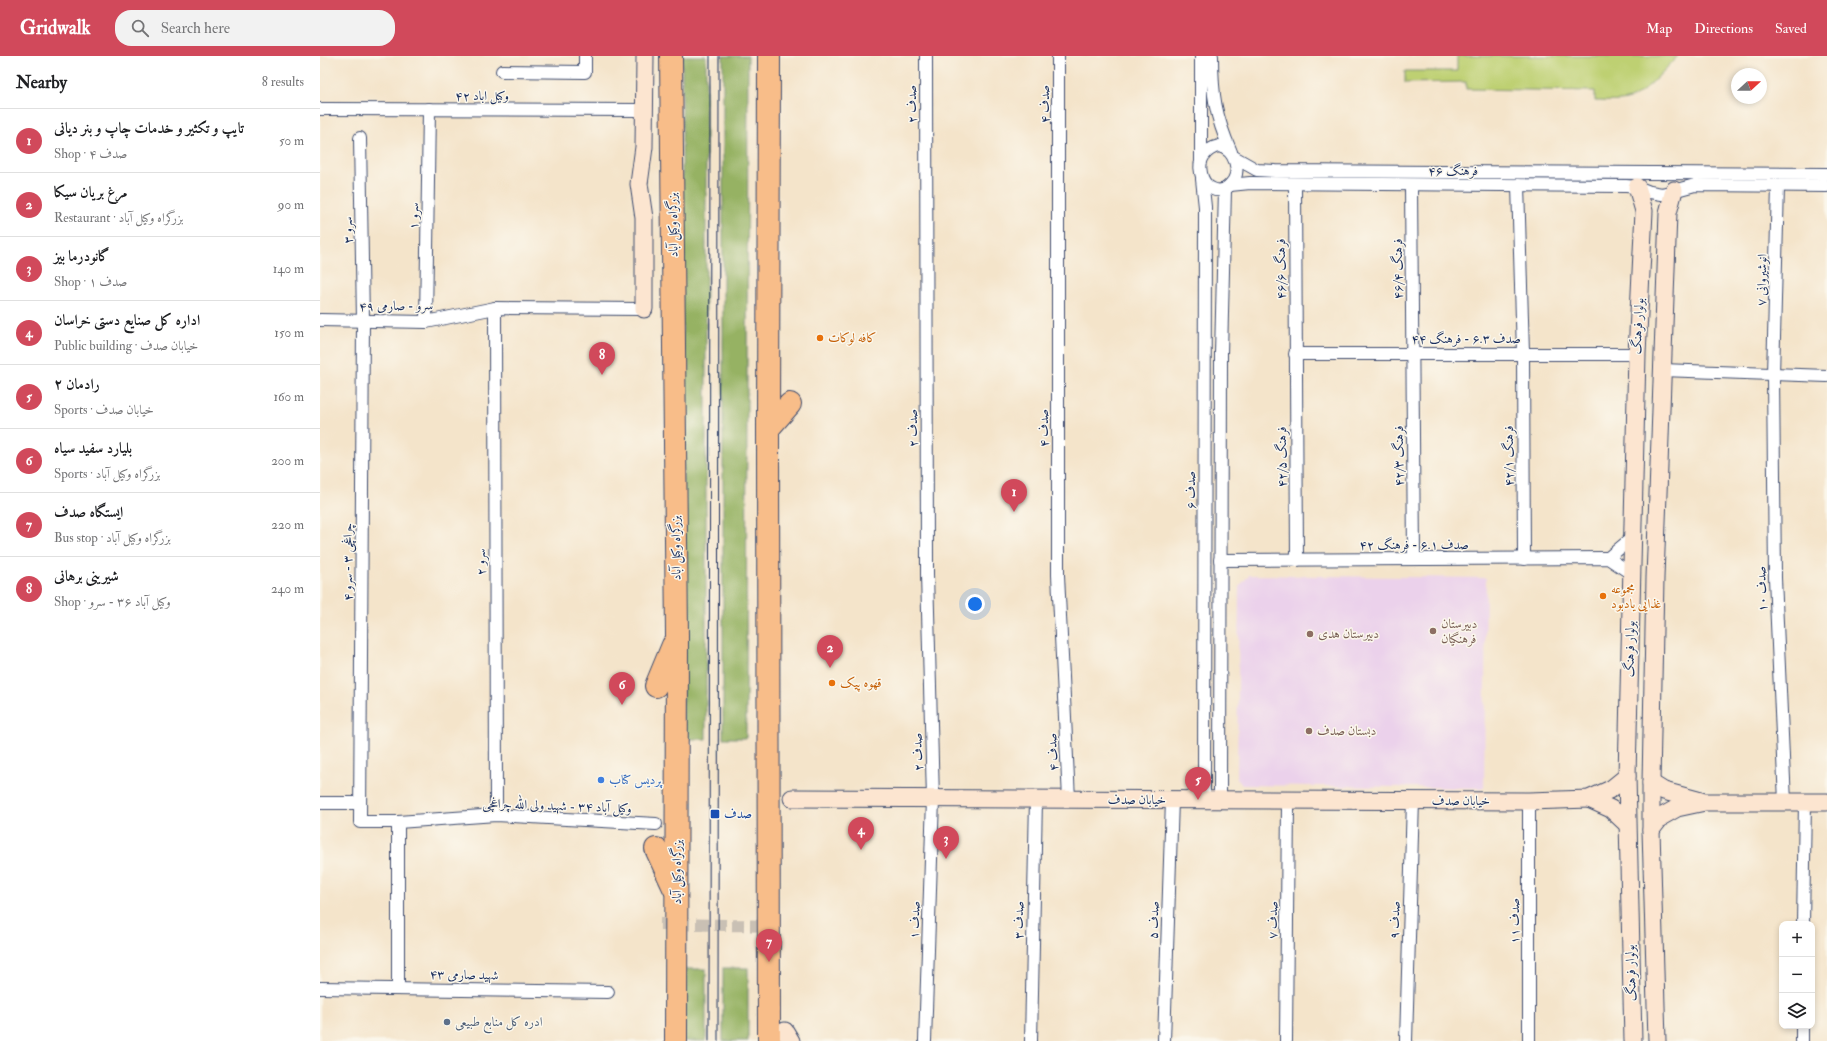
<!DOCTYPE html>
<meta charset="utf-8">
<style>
:root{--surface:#fff;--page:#f2f2f2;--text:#202124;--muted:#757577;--line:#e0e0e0;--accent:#d1495b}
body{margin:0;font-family:"IM FELL Double Pica",Amiri,serif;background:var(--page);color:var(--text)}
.controls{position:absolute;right:12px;bottom:12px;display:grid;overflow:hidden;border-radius:8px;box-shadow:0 2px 6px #0003}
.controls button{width:36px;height:36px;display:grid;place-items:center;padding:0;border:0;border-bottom:1px solid var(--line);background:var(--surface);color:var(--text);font:20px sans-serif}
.compass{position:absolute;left:1411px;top:12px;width:36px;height:36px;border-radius:50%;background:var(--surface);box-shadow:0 2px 6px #0003;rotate:69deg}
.you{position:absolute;left:655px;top:548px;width:14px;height:14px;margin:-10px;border:3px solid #fff;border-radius:50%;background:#1a73e8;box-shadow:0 0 0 6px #1a73e833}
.badge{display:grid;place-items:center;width:26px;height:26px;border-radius:50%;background:var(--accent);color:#fff;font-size:13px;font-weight:700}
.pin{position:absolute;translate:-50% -33px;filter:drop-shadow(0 1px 2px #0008)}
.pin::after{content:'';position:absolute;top:21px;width:14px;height:12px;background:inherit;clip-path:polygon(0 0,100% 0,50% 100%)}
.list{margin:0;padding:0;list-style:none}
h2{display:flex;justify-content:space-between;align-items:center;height:52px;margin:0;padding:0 16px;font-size:17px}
h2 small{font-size:13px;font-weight:400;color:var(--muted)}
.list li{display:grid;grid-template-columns:26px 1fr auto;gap:12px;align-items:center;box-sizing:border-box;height:64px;padding:0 16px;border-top:1px solid var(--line)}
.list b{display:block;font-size:15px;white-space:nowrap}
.list p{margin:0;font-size:13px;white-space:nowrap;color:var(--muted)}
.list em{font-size:13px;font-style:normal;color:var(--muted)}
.icon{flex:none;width:22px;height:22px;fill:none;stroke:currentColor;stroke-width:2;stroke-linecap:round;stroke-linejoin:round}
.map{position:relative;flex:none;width:1507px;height:985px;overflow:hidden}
header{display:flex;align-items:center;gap:24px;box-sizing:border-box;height:56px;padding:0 20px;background:var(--accent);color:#fff}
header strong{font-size:19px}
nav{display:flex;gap:22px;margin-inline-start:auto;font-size:14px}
.search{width:280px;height:36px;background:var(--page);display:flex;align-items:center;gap:10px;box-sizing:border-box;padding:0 14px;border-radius:16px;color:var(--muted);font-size:15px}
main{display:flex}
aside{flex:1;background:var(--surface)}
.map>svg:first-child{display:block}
.built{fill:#ebd1eb}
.green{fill:#bed072;stroke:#6c8068}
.forest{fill:#96b264;stroke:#587061}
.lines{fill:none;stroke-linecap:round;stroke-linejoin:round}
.street-tunnel{stroke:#c9c0b4;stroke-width:12;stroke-dasharray:12 6;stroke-linecap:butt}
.street-casing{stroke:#3c4a6e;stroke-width:14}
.secondary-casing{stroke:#3c4a6e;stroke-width:19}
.highway-casing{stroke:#3c4a6e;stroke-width:24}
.street{stroke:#fff;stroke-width:12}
.secondary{stroke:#fce5d0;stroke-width:17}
.highway{stroke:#f8bd89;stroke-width:22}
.tram{stroke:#1b2f5e;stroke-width:1}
.food-dot{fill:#e8710a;stroke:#fbf7ec;stroke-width:1.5}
.education-dot{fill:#8d6e63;stroke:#fbf7ec;stroke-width:1.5}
.shop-dot{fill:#3f7fe0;stroke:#fbf7ec;stroke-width:1.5}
.transit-dot{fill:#1a4fb4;stroke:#fbf7ec;stroke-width:1.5}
.service-dot{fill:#5c6f8a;stroke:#fbf7ec;stroke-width:1.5}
.labels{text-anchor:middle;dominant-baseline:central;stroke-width:3;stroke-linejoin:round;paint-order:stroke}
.street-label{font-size:13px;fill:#1b2f5e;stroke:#fbf7ec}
.food-label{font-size:13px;fill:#c56008;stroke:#fbf7ec;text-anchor:start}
.education-label{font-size:13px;fill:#785e54;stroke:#fbf7ec;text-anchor:start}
.shop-label{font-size:13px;fill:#366cbe;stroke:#fbf7ec;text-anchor:start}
.transit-label{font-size:13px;fill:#164399;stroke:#fbf7ec;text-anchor:start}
.service-label{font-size:13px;fill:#4e5e75;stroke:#fbf7ec;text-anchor:start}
</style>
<header>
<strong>Gridwalk</strong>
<div class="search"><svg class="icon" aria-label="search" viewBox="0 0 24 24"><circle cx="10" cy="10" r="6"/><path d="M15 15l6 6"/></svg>Search here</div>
<nav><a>Map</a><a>Directions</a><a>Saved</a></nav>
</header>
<main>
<aside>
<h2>Nearby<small>8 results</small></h2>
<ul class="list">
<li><span class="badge">1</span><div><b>تایپ و تکثیر و خدمات چاپ و بنر دیانی</b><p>Shop · صدف ۴</p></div><em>50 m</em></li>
<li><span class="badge">2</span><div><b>مرغ بریان سیکا</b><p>Restaurant · بزرگراه وکیل آباد</p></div><em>90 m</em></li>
<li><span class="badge">3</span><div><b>گانودرما بیز</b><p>Shop · صدف ۱</p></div><em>140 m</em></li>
<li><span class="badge">4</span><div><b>اداره کل صنایع دستی خراسان</b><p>Public building · خیابان صدف</p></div><em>150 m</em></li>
<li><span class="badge">5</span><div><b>رادمان ۲</b><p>Sports · خیابان صدف</p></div><em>160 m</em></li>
<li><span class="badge">6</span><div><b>بلیارد سفید سیاه</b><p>Sports · بزرگراه وکیل آباد</p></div><em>200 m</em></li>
<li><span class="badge">7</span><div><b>ایستگاه صدف</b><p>Bus stop · بزرگراه وکیل آباد</p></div><em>220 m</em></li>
<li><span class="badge">8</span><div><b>شیرینی برهانی</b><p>Shop · وکیل آباد ۳۶ - سرو</p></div><em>240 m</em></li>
</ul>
</aside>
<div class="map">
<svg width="1507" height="985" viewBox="0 0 1507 985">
<rect width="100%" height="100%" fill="#fbf7ec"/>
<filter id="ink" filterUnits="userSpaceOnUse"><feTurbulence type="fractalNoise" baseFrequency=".025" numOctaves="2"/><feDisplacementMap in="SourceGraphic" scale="8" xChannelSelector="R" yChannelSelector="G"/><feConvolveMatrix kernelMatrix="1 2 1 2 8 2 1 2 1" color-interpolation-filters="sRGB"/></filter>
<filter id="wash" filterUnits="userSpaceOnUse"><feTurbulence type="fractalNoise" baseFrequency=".012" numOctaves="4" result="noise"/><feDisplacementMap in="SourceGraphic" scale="16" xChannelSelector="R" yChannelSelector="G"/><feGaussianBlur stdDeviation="0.9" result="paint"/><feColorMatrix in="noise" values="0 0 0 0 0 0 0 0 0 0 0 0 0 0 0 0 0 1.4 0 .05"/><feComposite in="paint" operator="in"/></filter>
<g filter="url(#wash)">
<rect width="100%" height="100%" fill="#f4e4ca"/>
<polygon class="built" points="929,519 1166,522 1164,732 922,729 917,723 919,531"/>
<path class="green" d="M 1137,0 L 1358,0 C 1347,11 1325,36 1312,42 C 1302,47 1286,45 1275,45 L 1275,35 L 1146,33 L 1146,26 L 1085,27 L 1085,15 L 1137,15 Z"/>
<g class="forest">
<polygon points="362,0 386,0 386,683 363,683"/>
<polygon points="403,0 428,0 426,682 403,682"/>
<rect x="403" y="912" width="25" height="73"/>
<rect x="364" y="913" width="22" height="72"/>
</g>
</g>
<g filter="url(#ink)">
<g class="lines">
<polyline class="street-tunnel" points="340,868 464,870"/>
<defs>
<g id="street">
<polyline points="738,0 738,519 749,743"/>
<polyline points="881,0 881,105"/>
<path d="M 892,0 C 892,39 895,59 911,96"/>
<polyline points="182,15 265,16 265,0"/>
<polyline points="0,53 324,54"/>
<polyline points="40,82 43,265 40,766 78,766 176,759 336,768"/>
<path d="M 899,90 C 915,94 923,116 910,129 C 899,141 883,131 881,117 C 878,104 885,93 899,90 Z"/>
<polyline points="914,101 937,114 955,115 1507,118"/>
<polyline points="882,123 885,151 884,744"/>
<polyline points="975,128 977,504"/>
<polyline points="910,129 930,127 1306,130 1317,131 1330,136 1342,138 1375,129 1507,130"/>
<polyline points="1091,129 1094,503"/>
<polyline points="1198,129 1203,297 1204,503"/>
<polyline points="1458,130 1453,319 1455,522 1465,746"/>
<polyline points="175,252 176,759"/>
<polyline points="0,264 106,266 175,252 324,253"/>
<polyline points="106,266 109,53"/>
<polyline points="975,298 1317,298"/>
<polyline points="1342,314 1507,320"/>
<polyline points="1288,502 1313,481"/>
<polyline points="900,504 1288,502 1312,518"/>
<polyline points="900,744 901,298 905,133"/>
<polyline points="1209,745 1209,985"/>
<polyline points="0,747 40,747"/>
<polyline points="78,766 78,932"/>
<polyline points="1483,868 1485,746"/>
<polyline points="0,932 288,936"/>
<polyline points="605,985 613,743 607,518 606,0"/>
<polyline points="711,985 716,743"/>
<polyline points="844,985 852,744"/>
<polyline points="966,985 968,744"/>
<polyline points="1086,985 1093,744"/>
<polyline points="1482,985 1482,970"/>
</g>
<g id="secondary">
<polyline points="324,253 324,162 319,128 324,91 325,0"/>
<polyline points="1331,727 1344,735 1381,745"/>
<polyline points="472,742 1209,745 1269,743 1291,733 1307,720"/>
<polyline points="1269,743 1291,753 1307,768"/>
<polyline points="1331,774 1341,761 1357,752 1385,746 1507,746"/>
<polyline points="465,975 471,985"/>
<polyline points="1313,985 1307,720 1317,298 1324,155 1317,131"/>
<polyline points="1337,985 1331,774 1331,727 1335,522 1348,157 1354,134"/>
</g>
<g id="highway">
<polyline points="351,0 357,579 356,985"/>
<polyline points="448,373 470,348"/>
<polyline points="336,630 353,589"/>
<polyline points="336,793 354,832"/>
<polyline points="449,985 448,373 449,0"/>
</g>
</defs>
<use href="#street" class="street-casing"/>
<use href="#secondary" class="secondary-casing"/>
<use href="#highway" class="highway-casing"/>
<use href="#street" class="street"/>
<use href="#secondary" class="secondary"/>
<use href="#highway" class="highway"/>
<g class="tram">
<polyline points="389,985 390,0"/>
<polyline points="398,985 399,0"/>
</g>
</g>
</g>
<g class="food-dot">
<circle cx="500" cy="282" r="4"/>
<circle cx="1283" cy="540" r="4"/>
<circle cx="512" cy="627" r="4"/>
</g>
<g class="education-dot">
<circle cx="1113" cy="575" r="4"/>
<circle cx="990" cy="578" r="4"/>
<circle cx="989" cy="675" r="4"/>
</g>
<circle class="shop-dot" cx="281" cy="724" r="4"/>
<rect class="transit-dot" x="390" y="753" width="10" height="10" rx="2"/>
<circle class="service-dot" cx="127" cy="966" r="4"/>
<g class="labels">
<g class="street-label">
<text x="162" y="40">وکیل اباد ۴۲</text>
<text transform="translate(592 48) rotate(-90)">صدف ۲</text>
<text transform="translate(725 48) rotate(-90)">صدف ۴</text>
<text x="1133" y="115">فرهنگ ۴۶</text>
<text transform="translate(94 160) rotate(-89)">سرو ۱</text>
<text transform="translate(353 169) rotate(-91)">بزرگراه وکیل آباد</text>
<text transform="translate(28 174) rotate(-91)">سرو ۳</text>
<text transform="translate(961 213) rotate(-90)">فرهنگ ۴۶/۶</text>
<text transform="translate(1078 213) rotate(-90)">فرهنگ ۴۶/۴</text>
<text transform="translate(1442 224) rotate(-89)">انوشیروانی ۷</text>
<text transform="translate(76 250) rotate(-1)">سرو - صارمی ۴۹</text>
<text transform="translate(1318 270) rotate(-87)">بولوار فرهنگ</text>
<text x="1146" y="283">صدف ۶.۳ - فرهنگ ۴۴</text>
<text transform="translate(593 372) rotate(-90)">صدف ۲</text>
<text transform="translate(724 372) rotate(-90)">صدف ۴</text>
<text transform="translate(1079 400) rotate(-90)">فرهنگ ۴۲/۳</text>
<text transform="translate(1189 400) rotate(-90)">فرهنگ ۴۲/۱</text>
<text transform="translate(962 401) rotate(-90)">فرهنگ ۴۲/۵</text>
<text transform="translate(871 434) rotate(-90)">صدف ۶</text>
<text x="1094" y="489">صدف ۶.۱ - فرهنگ ۴۲</text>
<text transform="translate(356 492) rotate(-91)">بزرگراه وکیل آباد</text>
<text transform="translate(28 506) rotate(-90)">چراغچی ۳ - سرو ۴</text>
<text transform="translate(161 506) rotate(-90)">سرو ۲</text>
<text transform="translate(1442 533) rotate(-92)">صدف ۱۰</text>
<text transform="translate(1310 593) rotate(-89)">بولوار فرهنگ</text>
<text transform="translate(598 696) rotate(-92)">صدف ۲</text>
<text transform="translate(733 696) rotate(-93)">صدف ۴</text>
<text x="817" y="744">خیابان صدف</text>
<text x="1141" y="745">خیابان صدف</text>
<text transform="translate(237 750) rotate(2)">وکیل آباد ۳۴ - شهید ولی الله چراغچی</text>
<text transform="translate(357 816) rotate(-90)">بزرگراه وکیل آباد</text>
<text transform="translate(595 864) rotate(-88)">صدف ۱</text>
<text transform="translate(699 864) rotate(-89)">صدف ۳</text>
<text transform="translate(834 864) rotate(-88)">صدف ۵</text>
<text transform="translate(953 864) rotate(-89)">صدف ۷</text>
<text transform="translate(1075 864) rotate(-88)">صدف ۹</text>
<text transform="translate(1195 865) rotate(-90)">صدف ۱۱</text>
<text transform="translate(1311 917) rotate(-92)">بولوار فرهنگ</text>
<text transform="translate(144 919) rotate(1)">شهید صارمی ۴۳</text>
</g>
<g class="food-label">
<text x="508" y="282">کافه لوکات</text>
<text x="1291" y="533">مجموعه<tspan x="1291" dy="15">غذایی یادبود</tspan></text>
<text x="520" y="627">قهوه پیک</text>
</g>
<g class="education-label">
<text x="1121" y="568">دبیرستان<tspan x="1121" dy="15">فرهنگیان</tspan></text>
<text x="998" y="578">دبیرستان هدی</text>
<text x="997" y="675">دبستان صدف</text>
</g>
<g class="shop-label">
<text x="289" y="724">پردیس کتاب</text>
</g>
<g class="transit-label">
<text x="404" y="758">صدف</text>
</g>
<g class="service-label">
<text x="135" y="966">ادره کل منابع طبیعی</text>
</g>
</g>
</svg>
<div class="controls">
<button>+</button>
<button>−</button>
<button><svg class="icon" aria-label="layers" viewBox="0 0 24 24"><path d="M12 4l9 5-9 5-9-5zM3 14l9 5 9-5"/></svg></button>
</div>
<svg class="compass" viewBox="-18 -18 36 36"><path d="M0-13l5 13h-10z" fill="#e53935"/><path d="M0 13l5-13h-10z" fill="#757577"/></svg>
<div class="you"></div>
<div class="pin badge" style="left:694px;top:456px">1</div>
<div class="pin badge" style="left:510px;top:612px">2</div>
<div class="pin badge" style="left:626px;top:803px">3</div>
<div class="pin badge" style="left:541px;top:794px">4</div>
<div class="pin badge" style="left:878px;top:744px">5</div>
<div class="pin badge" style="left:302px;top:649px">6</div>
<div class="pin badge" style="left:449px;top:906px">7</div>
<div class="pin badge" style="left:282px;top:319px">8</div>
</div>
</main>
